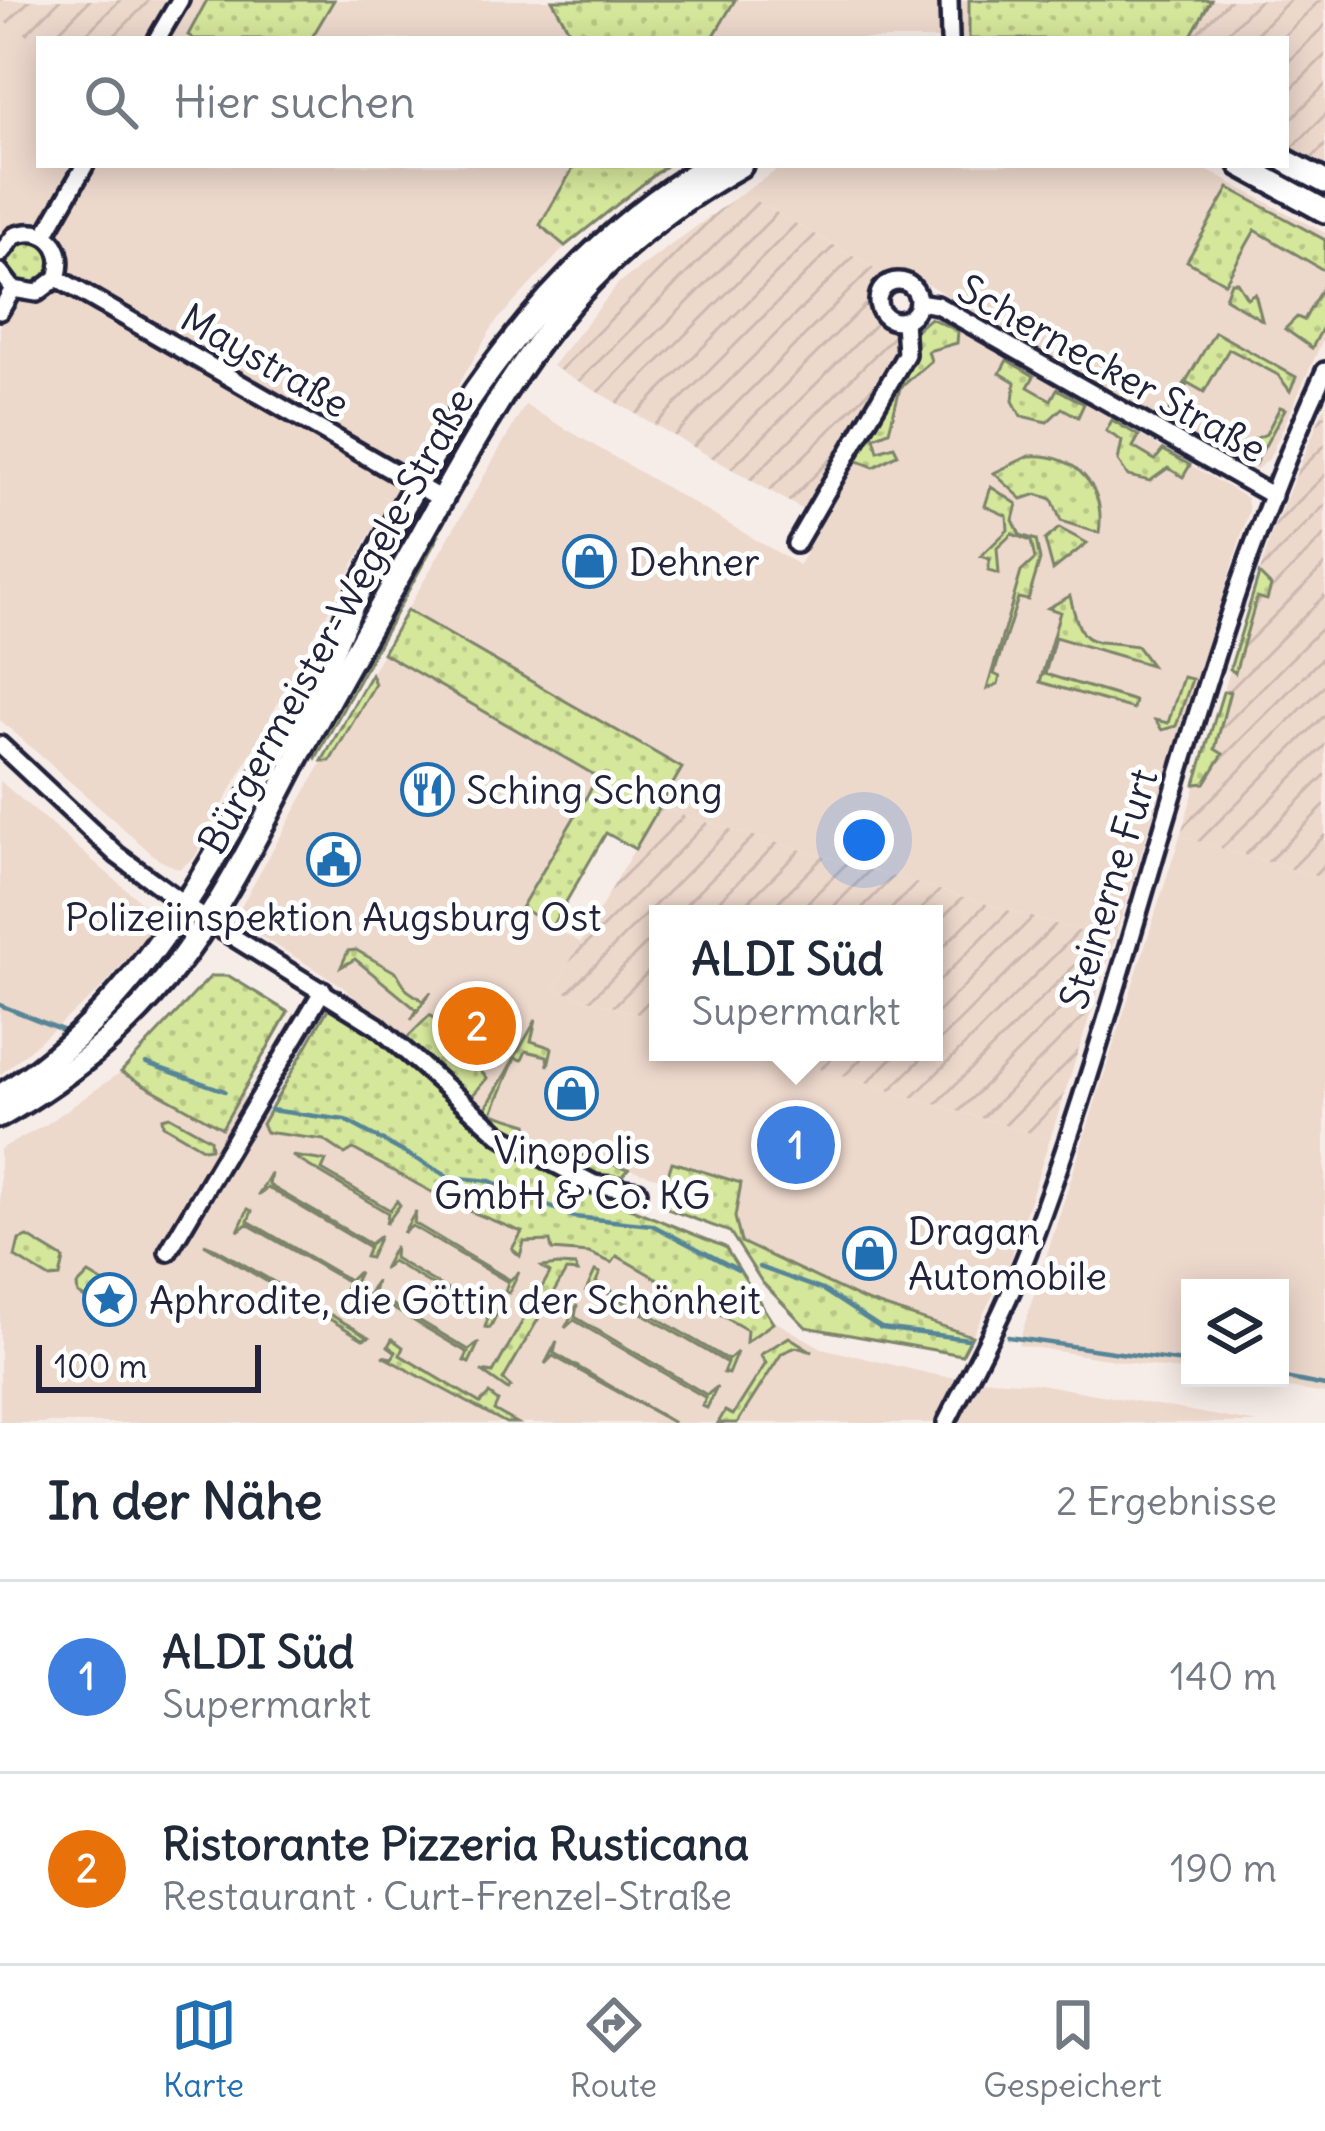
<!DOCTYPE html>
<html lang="de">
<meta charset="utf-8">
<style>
:root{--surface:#fff;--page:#f2f2f3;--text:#1f2937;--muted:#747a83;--line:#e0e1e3;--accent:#1f6fb2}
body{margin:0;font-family:Delius,sans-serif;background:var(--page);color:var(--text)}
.controls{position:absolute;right:36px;bottom:36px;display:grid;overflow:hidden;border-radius:0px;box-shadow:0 6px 30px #0003}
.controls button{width:108px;height:108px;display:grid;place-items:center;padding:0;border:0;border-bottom:3px solid var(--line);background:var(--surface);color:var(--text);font:60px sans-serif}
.scale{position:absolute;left:36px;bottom:30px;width:225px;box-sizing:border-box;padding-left:12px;border:6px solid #22223b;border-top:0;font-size:33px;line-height:42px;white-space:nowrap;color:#22223b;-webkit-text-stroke:9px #fff;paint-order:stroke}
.you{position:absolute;left:864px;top:840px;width:42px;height:42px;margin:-30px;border:9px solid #fff;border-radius:50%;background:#1a73e8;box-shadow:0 0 0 18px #1a73e833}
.badge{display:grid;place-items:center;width:78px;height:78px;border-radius:50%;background:var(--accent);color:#fff;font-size:39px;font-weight:700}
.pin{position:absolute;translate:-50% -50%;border:6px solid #fff;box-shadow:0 3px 12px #0006}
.popup{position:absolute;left:649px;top:905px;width:294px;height:156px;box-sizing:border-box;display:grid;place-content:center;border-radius:0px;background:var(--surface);filter:drop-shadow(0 3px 9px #0005);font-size:39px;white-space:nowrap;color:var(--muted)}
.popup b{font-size:45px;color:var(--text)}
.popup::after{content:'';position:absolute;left:50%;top:100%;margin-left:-24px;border:24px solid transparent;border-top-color:var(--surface)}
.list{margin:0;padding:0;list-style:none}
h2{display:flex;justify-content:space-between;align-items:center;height:156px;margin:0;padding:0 48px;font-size:51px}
h2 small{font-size:39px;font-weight:400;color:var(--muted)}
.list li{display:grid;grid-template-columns:78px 1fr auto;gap:36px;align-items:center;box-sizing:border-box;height:192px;padding:0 48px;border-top:3px solid var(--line)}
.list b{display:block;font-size:45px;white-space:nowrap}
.list p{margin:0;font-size:39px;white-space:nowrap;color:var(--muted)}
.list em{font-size:39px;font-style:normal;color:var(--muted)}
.icon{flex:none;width:66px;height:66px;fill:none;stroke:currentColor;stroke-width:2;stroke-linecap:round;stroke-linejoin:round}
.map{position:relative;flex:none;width:1325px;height:1423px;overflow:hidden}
.search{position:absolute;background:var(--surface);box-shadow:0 6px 30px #0003;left:36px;right:36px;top:36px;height:132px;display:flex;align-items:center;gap:30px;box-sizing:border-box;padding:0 42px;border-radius:0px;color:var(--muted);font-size:45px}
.sheet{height:540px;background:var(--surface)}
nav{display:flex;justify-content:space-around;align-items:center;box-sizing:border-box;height:168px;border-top:3px solid var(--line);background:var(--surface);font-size:33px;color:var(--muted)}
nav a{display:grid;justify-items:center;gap:6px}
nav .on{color:var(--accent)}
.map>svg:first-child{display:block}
.built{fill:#edd8cc}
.industrial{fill:url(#industrial-furrows)}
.grass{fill:url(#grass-dots);stroke:#7c846b;stroke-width:3}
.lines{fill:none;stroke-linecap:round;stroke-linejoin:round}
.stream{stroke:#568597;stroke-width:4.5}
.street-casing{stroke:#22223b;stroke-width:24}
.secondary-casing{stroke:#22223b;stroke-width:30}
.street{stroke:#fff;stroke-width:15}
.secondary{stroke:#fff;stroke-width:21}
.labels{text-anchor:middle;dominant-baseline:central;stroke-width:10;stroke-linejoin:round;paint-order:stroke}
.street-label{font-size:39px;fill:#22223b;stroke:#fff}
.poi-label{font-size:39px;fill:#22223b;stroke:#fff;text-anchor:start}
</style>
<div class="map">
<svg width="1325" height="1423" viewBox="0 0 1325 1423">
<defs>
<pattern id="industrial-furrows" width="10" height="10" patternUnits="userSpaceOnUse" patternTransform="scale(3)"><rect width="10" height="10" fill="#edd8cc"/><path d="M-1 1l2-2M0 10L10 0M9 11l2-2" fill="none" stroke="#cbb9b0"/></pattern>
<pattern id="grass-dots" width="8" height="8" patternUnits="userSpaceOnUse" patternTransform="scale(3)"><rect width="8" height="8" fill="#d5e79b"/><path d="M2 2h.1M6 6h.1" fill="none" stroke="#b7c686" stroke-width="1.8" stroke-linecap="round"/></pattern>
</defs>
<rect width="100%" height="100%" fill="#f7ede8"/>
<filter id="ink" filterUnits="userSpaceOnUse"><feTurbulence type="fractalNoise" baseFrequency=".00833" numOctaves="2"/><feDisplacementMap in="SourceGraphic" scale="24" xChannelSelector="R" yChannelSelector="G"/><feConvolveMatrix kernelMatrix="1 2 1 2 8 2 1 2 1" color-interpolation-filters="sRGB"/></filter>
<g filter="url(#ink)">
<g class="built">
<polygon points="0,0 1325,0 1325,165 1286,144 1286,39 39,39 39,165 667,165 576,235 495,323 370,534 194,858 179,869 159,860 0,720"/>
<polygon points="785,165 1197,165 1325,233 1325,335 1269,459 1257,469 1240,467 910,274 885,274 742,193"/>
<polygon points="940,318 1247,498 1249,511 1114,941 658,808 681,768 407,610 525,405 799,565 931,320"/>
<polygon points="383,653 599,777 521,908 581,943 554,989 658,1020 658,1052 762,1052 1050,1139 1009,1264 972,1336 864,1300 741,1242 735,1217 672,1163 666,1180 511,1134 338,983 240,924 237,914"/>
<polygon points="0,781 156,915 145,939 101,989 0,1075"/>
<polygon points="1180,836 1325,879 1325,1394 1227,1378 1280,1378 1280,1288 1190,1288 1190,1372 1018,1345"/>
<polygon points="121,1072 222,1127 242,1096 280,1118 610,1228 822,1348 940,1376 1034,1383 1258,1423 0,1423 0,1149 47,1124"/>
</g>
<g class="industrial">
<polygon points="0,0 150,0 128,39 39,42 0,19"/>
<polygon points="1211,0 1325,0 1325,165 1286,144 1286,39 1189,39"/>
<polygon points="742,193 885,274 870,290 869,311 883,327 901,331 903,339 805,511 552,366 619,283"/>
<polygon points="1325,405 1325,879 1180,836 1272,532"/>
<polygon points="658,808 1114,941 1050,1139 762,1052 934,1052 934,914 658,914 658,1020 554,989"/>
</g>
<g class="grass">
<polygon points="207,0 334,0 311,39 194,39 188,35"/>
<polygon points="552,0 735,0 712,39 574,39"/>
<polygon points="969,0 1211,0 1189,39 969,39"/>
<polygon points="575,165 667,165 565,246 540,225"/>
<polygon points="1229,188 1325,240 1325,271 1255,230 1225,283 1187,261"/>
<circle cx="28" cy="263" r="22"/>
<polygon points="1231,282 1237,282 1247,298 1255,293 1262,320 1225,298"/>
<polygon points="1321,290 1325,323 1312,348 1285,329 1297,317 1304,320"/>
<polygon points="930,318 958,331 957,343 928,351 931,361 900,388 889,431 874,437 878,451 894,446 898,454 874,467 855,460 912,357 912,334"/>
<polygon points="1215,332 1296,377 1290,391 1278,375 1229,349 1204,392 1188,383 1174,406 1195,420 1189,430 1165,417"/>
<polygon points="1007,360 1034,376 1028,387 1051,400 1057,389 1084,404 1078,417 1062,408 1047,422 1021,416 1013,401 1015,382 1000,373"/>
<polygon points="1280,407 1285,409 1255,464 1201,439 1208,427 1241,445 1266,434"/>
<polygon points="1112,420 1139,436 1133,447 1155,460 1163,450 1190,465 1183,477 1168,468 1150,481 1128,476 1118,461 1122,441 1106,431"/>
<path d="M 1029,456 C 1076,453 1106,487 1099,533 L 1061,521 L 1052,499 L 1037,494 L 1022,499 L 994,473 Z"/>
<polygon points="991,487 1017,504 1013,520 1020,535 1036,540 1040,560 1028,600 1018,598 994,674 1000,677 998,684 987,689 1021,572 1035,559 1031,541 1012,534 997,548 999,574 988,571 990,559 981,556 1008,530 1007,516 985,506"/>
<polygon points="1059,528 1087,543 1053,570 1045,540"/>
<polygon points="431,531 439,535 316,758 311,749"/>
<polygon points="1259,574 1271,586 1267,600 1257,597 1235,673 1230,669"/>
<path d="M 1070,596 C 1083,652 1086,638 1137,646 L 1151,665 L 1055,637 L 1045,674 L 1135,701 L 1133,709 L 1040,682 L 1060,612 L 1048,608 Z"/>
<polygon points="407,610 682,768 635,849 606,833 552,926 521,908 598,777 383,653"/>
<polygon points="371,674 375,684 330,761 322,761"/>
<polygon points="1183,677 1192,679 1176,726 1162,730 1155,720 1168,723"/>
<polygon points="1230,691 1215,749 1223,754 1205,783 1195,784 1223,692"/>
<polygon points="356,950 397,973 407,990 423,1001 431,992 411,1020 417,1010 355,959 341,967 348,951"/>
<polygon points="211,976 229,976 288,1012 222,1128 121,1072"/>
<polygon points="335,1005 371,1031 493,1143 580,1188 725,1247 773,1323 746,1342 747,1330 617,1256 612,1263 589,1253 552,1250 550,1241 524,1242 520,1256 512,1249 522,1232 459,1207 353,1149 345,1154 324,1140 266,1132 262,1124 329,1007"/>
<polygon points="430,1015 487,1078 468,1101 405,1040"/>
<polygon points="536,1020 531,1041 552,1048 548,1066 547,1056 526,1051 522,1060 515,1058 492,1113 528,1124 522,1141 485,1110"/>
<polygon points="169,1116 210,1139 211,1148 204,1149 163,1125 162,1118"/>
<polygon points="541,1143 628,1169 622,1176 587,1173 542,1149"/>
<polygon points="292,1156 326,1161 322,1170 390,1210 397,1201 400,1205 386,1224 388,1213"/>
<polygon points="672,1162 741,1183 735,1217 741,1242 864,1300 972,1336 962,1355 806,1327 762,1282 730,1232 670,1210 660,1201"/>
<polygon points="271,1173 269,1185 370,1244 380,1236 370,1258 365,1257 369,1247 274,1191 267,1188 258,1196"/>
<polygon points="248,1209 252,1211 248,1221 349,1280 359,1272 349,1293 344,1291 348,1282 247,1224 238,1231"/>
<polygon points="416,1211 414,1223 510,1280 519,1272 509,1293 505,1292 508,1282 412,1226 403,1233"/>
<polygon points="28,1237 64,1259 60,1277 50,1278 15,1257 19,1240"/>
<polygon points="204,1244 217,1249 369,1337 363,1339"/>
<polygon points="395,1246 394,1258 490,1315 500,1307 490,1328 485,1327 488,1318 392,1261 383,1269"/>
<polygon points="558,1265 575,1266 578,1272 566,1271 503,1380 511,1387 508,1390 481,1371 493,1373 550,1273 542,1267"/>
<polygon points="595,1271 600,1273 596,1282 728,1360 737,1352 728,1374 723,1373 727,1363 594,1285 585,1293"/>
<polygon points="89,1274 126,1296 117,1315 78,1294 77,1286"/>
<polygon points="376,1281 373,1293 469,1350 479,1342 469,1363 464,1361 468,1353 372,1296 363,1304"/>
<polygon points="577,1305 575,1317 707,1395 717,1387 707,1408 702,1406 706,1398 574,1320 565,1328"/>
<polygon points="789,1337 813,1352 796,1347 782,1353 737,1423 718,1423 725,1411 733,1415 766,1363 760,1355"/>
<polygon points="392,1339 403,1347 400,1355 480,1403 489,1394 498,1401 494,1410 517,1423 506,1423 382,1356 392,1358 396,1352 388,1346"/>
<polygon points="557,1341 554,1353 674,1423 553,1356 545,1364"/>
</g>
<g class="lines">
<g class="stream">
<polyline points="0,1005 65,1031"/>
<polyline points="146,1063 225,1091"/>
<polyline points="270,1110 345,1120 449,1177 490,1181 574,1217 652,1225 738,1270"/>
<polyline points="759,1267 823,1290 881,1328 968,1339"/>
<polyline points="1008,1337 1190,1363"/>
<polyline points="1280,1377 1325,1386"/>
</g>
<defs>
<g id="street">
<polyline points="949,0 950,39"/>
<polyline points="157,39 180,0"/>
<polyline points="45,235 85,165"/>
<path d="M 0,254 L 14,236 C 45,224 68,247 57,278 L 37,293 L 13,289 L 0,272"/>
<polyline points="57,278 441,499"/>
<circle cx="898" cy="301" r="20"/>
<polyline points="918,302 937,305 1273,496"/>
<polyline points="0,311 13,289"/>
<polyline points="796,544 906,354 904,320"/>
<polyline points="0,745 117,855 209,922 377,1026 500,1135 594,1184 638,1191"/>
<polyline points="168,1252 323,990"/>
<path d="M 946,1423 C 977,1361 1011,1299 1035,1233 C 1141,950 1196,647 1325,371"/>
</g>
<g id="secondary">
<polyline points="1286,161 1325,182"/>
<polyline points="1241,165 1325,211"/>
<path d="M 0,1096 C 109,1028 172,931 235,822 C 264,772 295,723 322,672 C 336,645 346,616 360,589 C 442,424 547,261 709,165"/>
<path d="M 0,1116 C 162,1024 214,919 296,760 C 334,687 376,616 416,545 C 508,379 570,262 741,165"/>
</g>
</defs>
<use href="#street" class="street-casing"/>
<use href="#secondary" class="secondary-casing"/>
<use href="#street" class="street"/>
<use href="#secondary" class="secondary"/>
</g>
</g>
<defs>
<symbol id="shop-ring" viewBox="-11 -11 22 22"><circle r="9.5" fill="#fff" stroke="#1f6fb2" stroke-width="1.5"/><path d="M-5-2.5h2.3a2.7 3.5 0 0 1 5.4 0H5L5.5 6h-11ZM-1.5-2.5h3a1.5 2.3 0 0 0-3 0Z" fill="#1f6fb2"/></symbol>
<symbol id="restaurant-ring" viewBox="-11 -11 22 22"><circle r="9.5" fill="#fff" stroke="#1f6fb2" stroke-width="1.5"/><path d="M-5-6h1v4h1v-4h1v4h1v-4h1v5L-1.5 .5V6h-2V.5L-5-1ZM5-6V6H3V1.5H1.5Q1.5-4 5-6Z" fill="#1f6fb2"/></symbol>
<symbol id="civic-ring" viewBox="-11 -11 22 22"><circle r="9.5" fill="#fff" stroke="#1f6fb2" stroke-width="1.5"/><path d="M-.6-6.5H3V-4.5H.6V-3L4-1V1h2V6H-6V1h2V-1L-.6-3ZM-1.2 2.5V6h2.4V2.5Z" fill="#1f6fb2"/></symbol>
<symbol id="sight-ring" viewBox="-11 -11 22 22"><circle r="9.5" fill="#fff" stroke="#1f6fb2" stroke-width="1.5"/><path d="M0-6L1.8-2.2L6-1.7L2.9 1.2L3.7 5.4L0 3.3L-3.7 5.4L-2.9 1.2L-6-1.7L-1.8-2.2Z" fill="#1f6fb2"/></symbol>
</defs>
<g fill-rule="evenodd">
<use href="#shop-ring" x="560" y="532" width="59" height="59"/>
<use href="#restaurant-ring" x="398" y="760" width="59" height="59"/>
<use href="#civic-ring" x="304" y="830" width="59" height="59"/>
<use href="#shop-ring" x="542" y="1064" width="59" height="59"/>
<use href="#shop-ring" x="840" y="1224" width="59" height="59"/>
<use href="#sight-ring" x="80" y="1270" width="59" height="59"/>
</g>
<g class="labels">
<g class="street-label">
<text transform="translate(265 361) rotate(30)">Maystraße</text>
<text transform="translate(1112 369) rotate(29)">Schernecker Straße</text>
<text transform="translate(336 621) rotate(-61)">Bürgermeister-Wegele-Straße</text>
<text transform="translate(1109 889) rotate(-73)">Steinerne Furt</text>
</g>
<g class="poi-label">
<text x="629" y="562">Dehner</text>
<text x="466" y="790">Sching Schong</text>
<text x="333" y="917" text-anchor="middle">Polizeiinspektion Augsburg Ost</text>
<text x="572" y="1150" text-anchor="middle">Vinopolis<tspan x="572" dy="45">GmbH &amp; Co. KG</tspan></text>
<text x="908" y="1231">Dragan<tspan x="908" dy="45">Automobile</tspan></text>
<text x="149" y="1300">Aphrodite, die Göttin der Schönheit</text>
</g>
</g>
</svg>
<div class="controls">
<button><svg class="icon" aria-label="layers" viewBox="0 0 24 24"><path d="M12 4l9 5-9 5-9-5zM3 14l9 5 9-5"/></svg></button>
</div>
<div class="scale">100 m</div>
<div class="you"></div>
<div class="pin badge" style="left:796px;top:1145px;background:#3f7fe0">1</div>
<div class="popup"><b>ALDI Süd</b>Supermarkt</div>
<div class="pin badge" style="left:477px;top:1026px;background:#e8710a">2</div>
<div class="search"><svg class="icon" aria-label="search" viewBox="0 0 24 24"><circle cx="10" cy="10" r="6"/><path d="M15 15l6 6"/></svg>Hier suchen</div>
</div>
<section class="sheet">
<h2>In der Nähe<small>2 Ergebnisse</small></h2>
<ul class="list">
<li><span class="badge" style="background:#3f7fe0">1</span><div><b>ALDI Süd</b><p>Supermarkt</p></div><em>140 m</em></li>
<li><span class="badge" style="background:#e8710a">2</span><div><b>Ristorante Pizzeria Rusticana</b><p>Restaurant · Curt-Frenzel-Straße</p></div><em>190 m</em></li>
</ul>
</section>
<nav>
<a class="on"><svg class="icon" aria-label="map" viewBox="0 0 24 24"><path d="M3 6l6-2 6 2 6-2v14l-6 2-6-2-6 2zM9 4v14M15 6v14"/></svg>Karte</a>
<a><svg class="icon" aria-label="directions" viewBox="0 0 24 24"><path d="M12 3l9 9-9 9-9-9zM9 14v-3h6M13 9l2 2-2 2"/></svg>Route</a>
<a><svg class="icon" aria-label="saved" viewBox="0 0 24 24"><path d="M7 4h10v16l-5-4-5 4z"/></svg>Gespeichert</a>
</nav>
